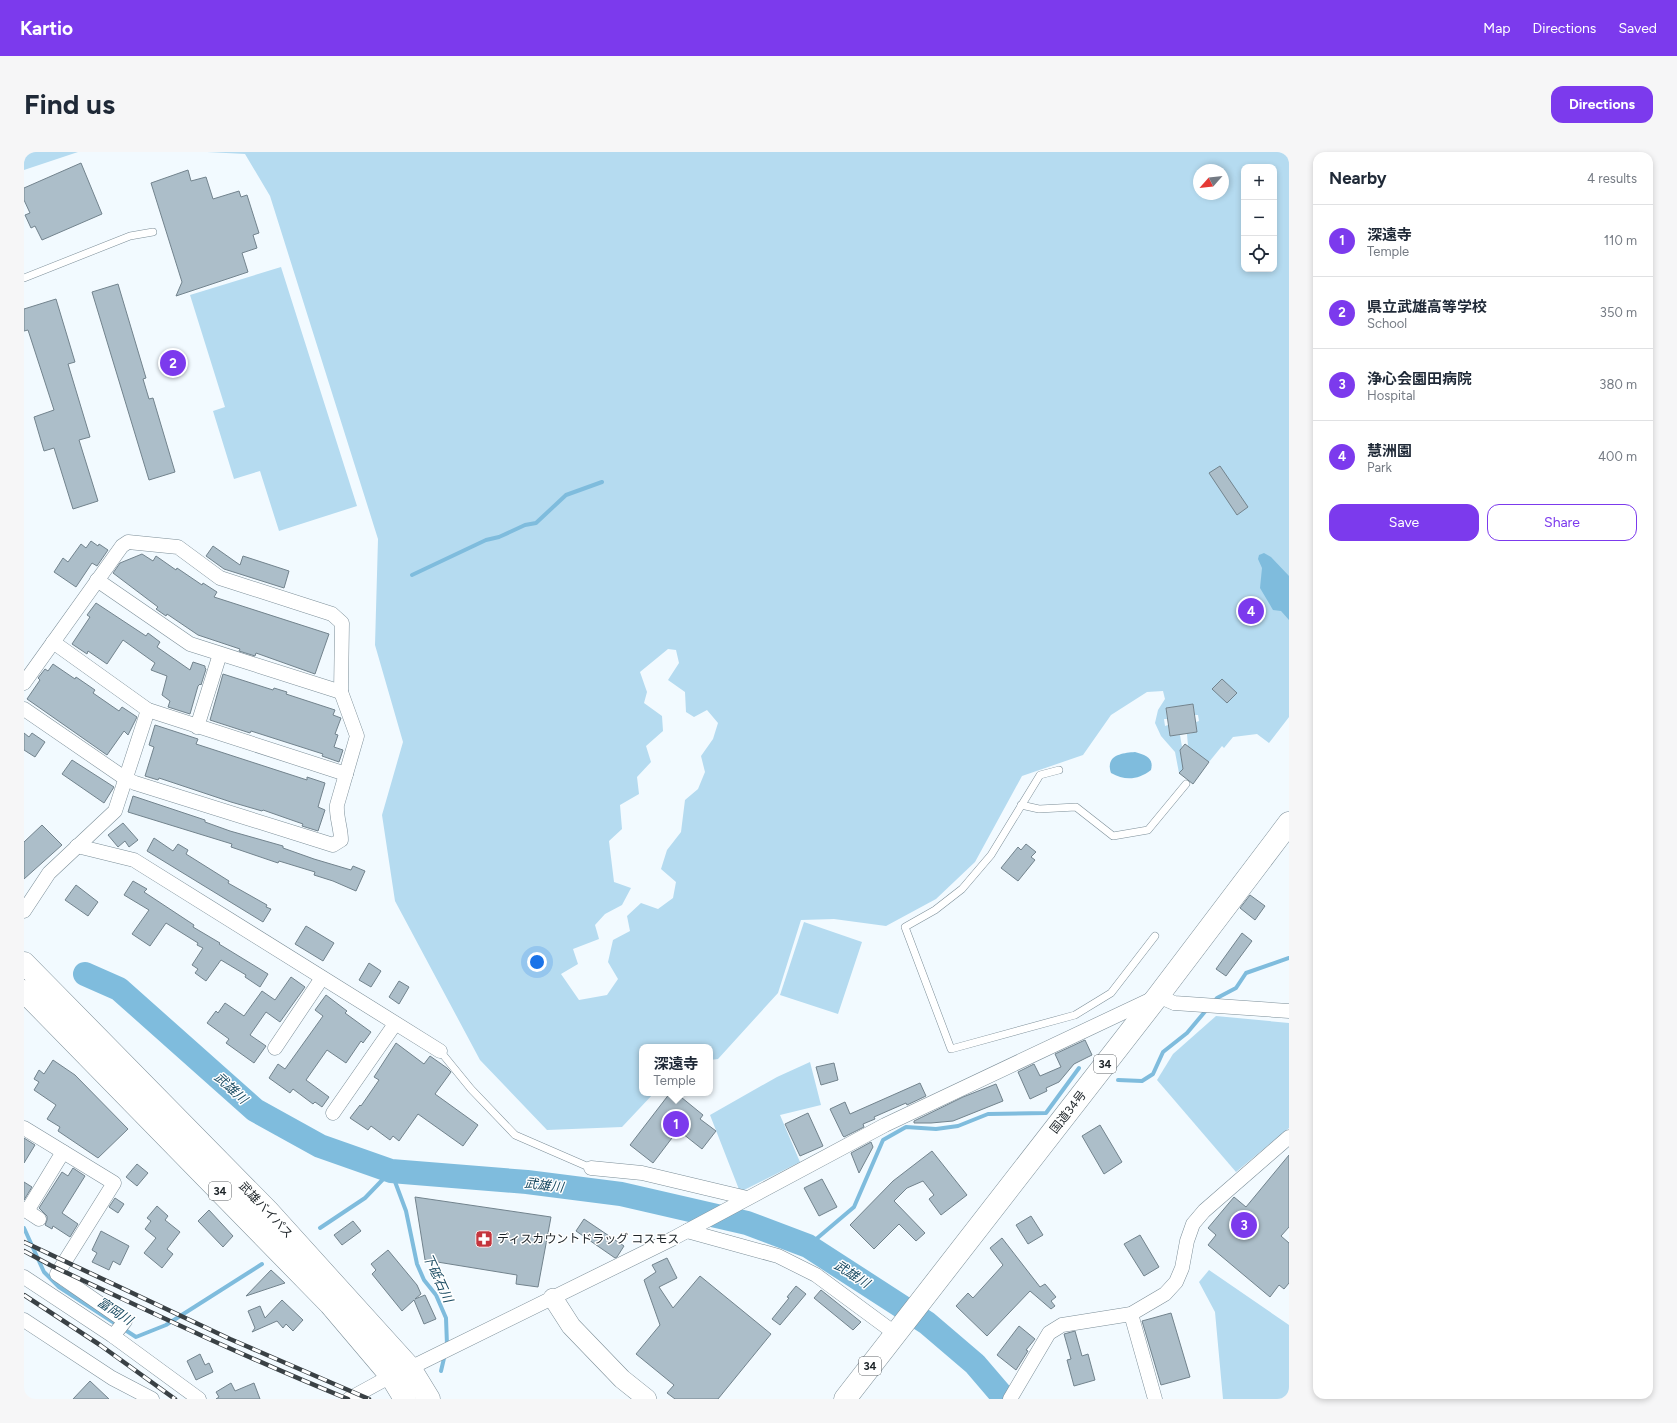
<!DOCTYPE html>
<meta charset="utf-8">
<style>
:root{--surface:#fff;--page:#f6f6f7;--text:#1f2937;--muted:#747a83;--line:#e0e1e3;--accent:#7c3aed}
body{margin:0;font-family:Figtree,"Noto Sans JP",sans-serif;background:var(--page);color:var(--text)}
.controls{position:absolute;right:12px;top:12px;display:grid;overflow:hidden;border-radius:8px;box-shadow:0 2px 6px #0003}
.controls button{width:36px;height:36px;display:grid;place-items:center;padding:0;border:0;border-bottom:1px solid var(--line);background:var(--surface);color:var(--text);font:20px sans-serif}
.compass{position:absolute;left:1169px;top:12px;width:36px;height:36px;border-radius:50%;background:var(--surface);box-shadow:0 2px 6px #0003;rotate:243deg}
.you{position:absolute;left:513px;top:810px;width:14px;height:14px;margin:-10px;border:3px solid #fff;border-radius:50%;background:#1a73e8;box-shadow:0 0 0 6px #1a73e833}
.badge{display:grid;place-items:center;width:26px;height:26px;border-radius:50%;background:var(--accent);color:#fff;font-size:13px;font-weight:700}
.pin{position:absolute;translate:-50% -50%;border:2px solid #fff;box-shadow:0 1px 4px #0006}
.popup{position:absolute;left:615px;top:892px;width:74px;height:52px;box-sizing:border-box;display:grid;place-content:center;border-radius:8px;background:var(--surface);filter:drop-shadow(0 1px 3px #0005);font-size:13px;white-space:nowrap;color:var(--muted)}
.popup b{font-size:15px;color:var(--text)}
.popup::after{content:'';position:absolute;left:50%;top:100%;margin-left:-8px;border:8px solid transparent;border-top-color:var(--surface)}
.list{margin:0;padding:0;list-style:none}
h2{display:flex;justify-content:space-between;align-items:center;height:52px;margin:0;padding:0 16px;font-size:17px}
h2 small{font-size:13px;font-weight:400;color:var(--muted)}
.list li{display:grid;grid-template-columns:26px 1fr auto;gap:12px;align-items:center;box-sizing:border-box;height:72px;padding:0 16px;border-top:1px solid var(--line)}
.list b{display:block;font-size:15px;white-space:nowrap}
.list p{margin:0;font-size:13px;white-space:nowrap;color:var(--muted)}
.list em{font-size:13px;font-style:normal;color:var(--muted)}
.actions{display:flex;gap:8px;padding:12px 16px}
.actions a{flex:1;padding:9px 0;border:1px solid var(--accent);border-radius:12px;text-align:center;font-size:14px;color:var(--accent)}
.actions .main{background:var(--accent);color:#fff}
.icon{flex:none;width:22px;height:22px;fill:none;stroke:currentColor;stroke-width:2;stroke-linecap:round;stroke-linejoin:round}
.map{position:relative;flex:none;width:1265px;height:1247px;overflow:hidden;border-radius:12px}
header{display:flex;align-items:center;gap:24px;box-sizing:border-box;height:56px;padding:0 20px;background:var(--accent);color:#fff}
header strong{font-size:19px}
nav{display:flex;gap:22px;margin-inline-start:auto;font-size:14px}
.intro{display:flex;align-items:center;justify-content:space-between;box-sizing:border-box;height:96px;padding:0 24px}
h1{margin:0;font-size:28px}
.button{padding:10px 18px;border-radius:12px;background:var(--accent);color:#fff;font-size:14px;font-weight:700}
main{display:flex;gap:24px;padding:0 24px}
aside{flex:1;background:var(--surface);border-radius:12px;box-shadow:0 2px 6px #0003}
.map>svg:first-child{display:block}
.green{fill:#b5dbf0;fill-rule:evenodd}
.water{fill:#7fbcdd}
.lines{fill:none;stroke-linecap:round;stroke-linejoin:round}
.stream{stroke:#7fbcdd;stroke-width:4}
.river{stroke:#7fbcdd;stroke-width:24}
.building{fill:#acbec9;stroke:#72838d}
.lane-casing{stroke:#7c8e98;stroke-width:8}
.street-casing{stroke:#7c8e98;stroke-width:15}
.secondary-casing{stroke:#7c8e98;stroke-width:20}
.highway-casing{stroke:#7c8e98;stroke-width:23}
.lane{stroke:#fff;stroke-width:7}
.street{stroke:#fff;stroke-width:14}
.secondary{stroke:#fff;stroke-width:19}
.highway{stroke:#fff;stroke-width:22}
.rail-casing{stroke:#3a4145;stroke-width:4.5}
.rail{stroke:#fff;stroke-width:3;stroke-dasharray:9;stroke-linecap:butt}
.labels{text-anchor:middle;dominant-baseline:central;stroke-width:3;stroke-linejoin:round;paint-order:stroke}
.shield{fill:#fff;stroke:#606568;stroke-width:1}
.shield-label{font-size:11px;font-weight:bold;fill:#1c2327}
.street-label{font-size:12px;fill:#1c2327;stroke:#fff}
.poi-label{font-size:12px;fill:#1c2327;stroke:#fff;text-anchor:start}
.water-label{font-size:13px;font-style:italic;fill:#1b4c63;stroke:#fff}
</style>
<header>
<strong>Kartio</strong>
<nav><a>Map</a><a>Directions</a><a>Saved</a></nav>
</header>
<div class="intro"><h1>Find us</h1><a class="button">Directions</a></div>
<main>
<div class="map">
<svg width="1265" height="1247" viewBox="0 0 1265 1247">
<rect width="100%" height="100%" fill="#f2faff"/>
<g class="green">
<polygon points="0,0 54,0 0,18"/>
<path d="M 183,0 L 1265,0 L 1265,565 L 1245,591 L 1233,582 L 1209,585 L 1200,596 L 1198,594 L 1185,610 L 1164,594 L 1163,582 L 1173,580 L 1172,570 L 1175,569 L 1174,563 L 1171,563 L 1169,552 L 1142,556 L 1143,567 L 1140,567 L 1141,574 L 1144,573 L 1146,584 L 1156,583 L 1158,595 L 1156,598 L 1159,617 L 1155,621 L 1151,600 L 1137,584 L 1131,571 L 1134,558 L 1141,547 L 1139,539 L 1123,540 L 1087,563 L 1059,603 L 998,624 L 951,710 L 912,747 L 862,774 L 810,767 L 777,768 L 754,841 L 694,907 L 686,908 L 686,895 L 618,895 L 618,941 L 630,941 L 598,975 L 523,978 L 456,908 L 371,749 L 358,663 L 379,590 L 351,493 L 354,387 L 246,44 L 221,2 ZM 1220,15 L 1250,15 L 1250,117 L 1220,117 ZM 1175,18 L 1199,18 L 1199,42 L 1175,42 ZM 644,497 L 652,498 L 655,511 L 644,528 L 661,540 L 662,560 L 670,565 L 683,558 L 694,571 L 689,587 L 677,604 L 681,620 L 674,637 L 661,648 L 657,680 L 643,698 L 637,717 L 652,730 L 649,746 L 634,757 L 617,751 L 603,764 L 606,779 L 589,788 L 584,810 L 594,827 L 583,843 L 555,848 L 537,822 L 554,812 L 549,797 L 575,787 L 571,773 L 581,762 L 598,753 L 607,736 L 590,730 L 585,689 L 598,677 L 596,653 L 615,642 L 613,625 L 627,610 L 622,594 L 639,579 L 638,564 L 620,551 L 623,540 L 616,520 Z"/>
<polygon points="257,115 333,354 255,379 236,319 210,327 189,259 201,255 166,143"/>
<polygon points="780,770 838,790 814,862 756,843"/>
<polygon points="1192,864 1265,871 1265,976 1212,1020 1133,928 1149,902"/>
<polygon points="786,910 797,953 756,963 776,1010 716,1040 686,963 753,925"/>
<polygon points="1185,1118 1265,1173 1265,1247 1199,1247 1191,1160 1175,1130"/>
</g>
<g class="water">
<polygon points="1240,401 1247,405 1265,424 1265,468 1257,459 1249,458 1236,436 1238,416 1234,407 1235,403"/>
<path d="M 1111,600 C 1122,603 1130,606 1127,618 C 1114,628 1101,629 1087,621 C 1081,603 1098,601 1111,600 Z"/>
</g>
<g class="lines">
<g class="stream">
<polyline points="388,423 462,388 475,385 501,373 512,371 542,343 578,330"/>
<polyline points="1189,851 1193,846 1212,836 1222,821 1265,806"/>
<polyline points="1094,928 1118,929 1129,922 1139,900 1163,881 1184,856"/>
<polyline points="0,1076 20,1120 35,1135 112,1185 142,1173 238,1112"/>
<polyline points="296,1076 341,1046 367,1019 382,1059 393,1112 400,1128 412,1143 422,1166 423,1193"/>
<polyline points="784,1094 830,1055 859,988 882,975 912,977 934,974 964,962 1022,961 1055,916"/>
<polyline points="417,1219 421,1202"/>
</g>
<polyline class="river" points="61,822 95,837 231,958 296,994 367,1019 503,1030 597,1042 723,1071 784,1094 903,1171 951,1212 981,1247"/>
</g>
<g class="building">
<polygon points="57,11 78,62 18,88 11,74 7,76 1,63 6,61 0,48 0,36"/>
<polygon points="164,18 167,29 182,25 189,47 215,39 217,45 223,43 235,81 229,83 233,96 218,101 224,120 152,144 158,130 127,31"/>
<polygon points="94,132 122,226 119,227 125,247 129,246 151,320 125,328 68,140"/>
<polygon points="32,147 51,210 44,212 66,285 55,288 74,349 49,357 30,296 20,299 10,265 30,258 4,178 0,179 0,157"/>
<polygon points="1196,314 1224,355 1213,363 1185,321"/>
<polygon points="67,389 74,394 75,392 84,398 73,414 68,411 52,435 30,420 39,406 44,410 57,392 62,396"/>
<polygon points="189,394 216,413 219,404 265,419 260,436 200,417 182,404"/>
<polygon points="118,402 129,409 132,404 152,418 153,416 178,433 179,431 193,440 190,445 305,482 291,522 232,501 231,504 215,499 216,497 174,483 143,462 142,464 132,457 134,455 89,421 96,411"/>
<polygon points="72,451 122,484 124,481 136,490 133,495 166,518 169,510 181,514 181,516 182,517 177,533 176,532 174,534 166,562 144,555 146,549 138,543 143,524 127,518 131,511 99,488 83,512 64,499 63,502 48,492 66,465 63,463"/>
<polygon points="29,512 51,527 52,525 71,538 69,541 95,559 98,555 113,565 104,583 100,579 83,603 3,547 16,528 14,526 21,517 24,519"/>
<polygon points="199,522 249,538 250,536 263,540 262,542 311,558 309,563 317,566 311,582 314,583 310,595 319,598 315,610 298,604 299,602 227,579 226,581 186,568"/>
<polygon points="1198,527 1213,541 1203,551 1188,537"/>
<polygon points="1169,552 1173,580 1146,584 1142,556"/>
<polygon points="131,573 174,587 172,592 283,628 283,625 301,631 294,655 301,658 294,679 278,674 279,672 239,658 238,659 207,650 135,626 134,628 121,624 130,595 125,593"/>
<polygon points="0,581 5,585 8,581 21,590 11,605 0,598"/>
<polygon points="1161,592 1185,610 1169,632 1155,621 1159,617 1156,598"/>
<polygon points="48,608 90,635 80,651 38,622"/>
<polygon points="109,644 181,668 181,670 206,679 259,694 259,696 290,707 327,718 329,714 341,719 332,739 309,729 290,723 291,720 255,709 254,711 207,695 208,692 104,660"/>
<polygon points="99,671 114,688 105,695 101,689 94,695 84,683"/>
<polygon points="18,673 38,693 0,727 0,690"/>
<polygon points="130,686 149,699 154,692 164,698 162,702 205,729 204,731 243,753 242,755 247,757 239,770 123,699"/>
<polygon points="1002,692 1012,700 1007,705 1011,708 994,729 977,716 994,695 997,698"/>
<polygon points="109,729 123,737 120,740 170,773 169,775 196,791 195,792 244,822 236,835 221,825 222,823 197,808 182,829 171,821 174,817 168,813 179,796 173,793 174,791 142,771 126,794 108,782 125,758 100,743"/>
<polygon points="52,733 74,750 64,764 41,748"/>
<polygon points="1226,743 1241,754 1231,768 1216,756"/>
<polygon points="282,774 310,791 299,809 271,792"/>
<polygon points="1218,781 1228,789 1202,824 1192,817"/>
<polygon points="345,811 357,819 347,835 335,828"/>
<polygon points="267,825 281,835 256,870 242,860 226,883 242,894 230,911 202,891 205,887 183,871 192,859 194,861 201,851 220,864 238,839 251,848"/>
<polygon points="375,829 385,835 375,852 365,845"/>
<polygon points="302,843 323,859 321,861 347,880 339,891 337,889 322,911 303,898 282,928 305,945 298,955 291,950 289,952 269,937 266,941 245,926 254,912 261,917 299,864 291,858"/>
<polygon points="1061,888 1068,903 1050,912 1035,930 1022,936 1023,939 1006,947 994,920 1010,912 1016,924 1037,915 1031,902"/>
<polygon points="372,891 400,912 406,904 423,916 427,920 411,942 454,973 439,994 394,962 375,989 369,984 366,988 347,974 344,978 326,966 336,953 337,954 355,928 350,925"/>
<polygon points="29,908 51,923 104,977 74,1006 34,979 36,975 23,967 32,953 10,938 15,930 10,927 15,918 20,922"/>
<polygon points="810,911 814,928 797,933 792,915"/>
<polygon points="896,931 902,944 883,953 882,951 850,965 851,967 839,972 840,975 820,985 819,984 806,957 821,950 826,962"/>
<polygon points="972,932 979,949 929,969 907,971 890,971 890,969 939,945"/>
<polygon points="646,941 652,941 679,963 676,967 692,979 678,997 654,978 629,1011 606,993"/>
<polygon points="784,961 799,994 776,1004 761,972"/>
<polygon points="1076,973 1098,1010 1080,1022 1058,984"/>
<polygon points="0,986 11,993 0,1011"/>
<polygon points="847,990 849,995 835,1021 827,1001"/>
<polygon points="908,999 943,1043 917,1063 905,1047 910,1043 899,1029 883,1036 870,1049 901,1081 892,1089 875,1072 850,1097 826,1073 869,1029"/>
<polygon points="1265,1003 1265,1075 1257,1084 1265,1091 1265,1131 1260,1137 1255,1133 1246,1145 1184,1093 1192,1083 1184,1076 1210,1045 1222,1055"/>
<polygon points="113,1012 124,1021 113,1034 102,1025"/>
<polygon points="49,1016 61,1024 38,1061 54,1072 46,1085 29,1074 28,1077 21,1073 23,1068 23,1064 15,1056 38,1020 44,1024"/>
<polygon points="798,1027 813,1055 795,1064 780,1036"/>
<polygon points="0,1030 8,1035 0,1048"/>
<polygon points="391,1045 527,1065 514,1135 492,1132 493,1123 401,1108"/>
<polygon points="91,1046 100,1052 94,1061 85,1055"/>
<polygon points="133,1054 144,1064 141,1068 156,1080 143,1097 149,1102 138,1116 120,1101 132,1086 121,1077 127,1069 123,1066"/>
<polygon points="185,1058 209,1084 199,1095 174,1069"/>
<polygon points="1007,1064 1019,1083 1004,1092 992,1073"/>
<polygon points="560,1067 600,1094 593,1105 591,1106 552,1079"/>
<polygon points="329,1069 337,1079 318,1093 310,1083"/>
<polygon points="77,1079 105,1094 96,1113 89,1109 85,1118 68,1110 73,1101 68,1098"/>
<polygon points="1116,1083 1135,1115 1120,1124 1100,1092"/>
<polygon points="978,1086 1016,1135 1021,1132 1032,1145 1027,1149 1031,1154 1027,1157 1006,1139 963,1184 932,1154 944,1141 949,1146 979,1113 966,1096"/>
<polygon points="364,1098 393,1133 397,1142 391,1147 401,1143 412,1167 400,1172 390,1148 378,1159 348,1122 352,1118 347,1112"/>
<polygon points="643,1106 653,1126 635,1135 649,1156 676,1124 747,1182 694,1247 651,1247 643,1241 650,1233 612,1202 636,1173 620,1128 632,1120 628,1113"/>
<polygon points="247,1118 261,1131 222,1144"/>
<polygon points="772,1134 782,1142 756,1173 748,1167 765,1146 763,1145"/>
<polygon points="797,1138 837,1170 829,1178 790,1146"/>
<polygon points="258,1148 279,1168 269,1179 262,1172 259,1176 253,1169 228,1180 231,1176 224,1159 236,1154 241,1166"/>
<polygon points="1147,1161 1166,1225 1137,1233 1118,1169"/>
<polygon points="995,1174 1011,1187 1002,1198 1004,1199 992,1218 973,1203"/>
<polygon points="1051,1179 1058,1204 1064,1202 1071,1228 1050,1234 1043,1208 1047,1207 1040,1182"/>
<polygon points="176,1202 181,1213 185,1211 189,1220 172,1228 163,1209"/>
<polygon points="66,1229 85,1247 49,1247"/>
<polygon points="207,1231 211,1239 230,1231 236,1247 192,1247 195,1245 192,1240"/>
</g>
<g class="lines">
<defs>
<g id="lane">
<polyline points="0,126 106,84 129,80"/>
<polyline points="1035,618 1016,623 967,703 938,737 911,758 881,775 927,897 1051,863 1087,841 1131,784"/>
<polyline points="997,653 1015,657 1052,655 1089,684 1124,678 1162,632"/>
<polyline points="416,899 447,937 491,983 567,1016"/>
</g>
<g id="street">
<polyline points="73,428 166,492 317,540"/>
<polyline points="29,490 124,558 322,622"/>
<path d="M 0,531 L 98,394 L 104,390 L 154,395 L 196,426 L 308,462 L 318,471 L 317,540 L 333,584 L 313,653 C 312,665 317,676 317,688 L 309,693 L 111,631 L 102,627 L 0,557"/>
<polyline points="173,575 196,502"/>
<polyline points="53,694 110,708 416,899"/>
<polyline points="0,759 25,721 91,659 124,558"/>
<polyline points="251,896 298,826"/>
<polyline points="309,961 371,872"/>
<polyline points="0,976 90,1031 33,1122 101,1169 89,1184"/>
<polyline points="567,1016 618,1021 723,1046"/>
<polyline points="0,1057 15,1067"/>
<polyline points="3,1059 39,1000"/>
<polyline points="663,1079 754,1104 792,1123 872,1182"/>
<polyline points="0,1125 89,1184 175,1247"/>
<polyline points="1107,1162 1131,1247"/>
<polyline points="0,1168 88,1226 128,1247"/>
<polyline points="325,1247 367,1224 386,1216 648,1087 861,973 1134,844 1150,851 1265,859"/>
<polyline points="986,1247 1025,1181 1038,1173 1107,1162 1141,1142 1152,1130 1158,1116 1163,1089 1169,1072 1180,1059 1265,985"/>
</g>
<polyline id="secondary" points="529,1146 547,1174 598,1227 623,1247"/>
<g id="highway">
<polyline points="0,811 243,1058 386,1216 405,1247"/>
<polyline points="0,839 306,1152 367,1224 381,1247"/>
<polyline points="821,1247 1134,844 1265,671"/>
</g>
</defs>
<use href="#lane" class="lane-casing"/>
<use href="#street" class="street-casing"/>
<use href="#secondary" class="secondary-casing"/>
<use href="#highway" class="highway-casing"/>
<use href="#lane" class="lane"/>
<use href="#street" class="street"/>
<use href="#secondary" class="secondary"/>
<use href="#highway" class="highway"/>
<defs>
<g id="rail">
<polyline points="0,1090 206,1187 345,1247"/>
<path d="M 0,1099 L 26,1113 C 124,1159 223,1206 324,1247"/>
<polyline points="0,1143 76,1193 151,1247"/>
</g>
</defs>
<use href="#rail" class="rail-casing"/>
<use href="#rail" class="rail"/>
</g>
<defs>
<symbol id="pharmacy-square" viewBox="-11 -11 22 22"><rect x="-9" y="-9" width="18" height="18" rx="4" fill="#c4353d" stroke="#fff"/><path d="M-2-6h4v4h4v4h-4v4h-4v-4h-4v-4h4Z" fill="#fff"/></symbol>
</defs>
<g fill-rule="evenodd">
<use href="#pharmacy-square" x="450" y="1077" width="20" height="20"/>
</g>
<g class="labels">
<g class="shield">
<rect x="1070" y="903" width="22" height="18" rx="3"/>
<rect x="185" y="1030" width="22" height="18" rx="3"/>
<rect x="835" y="1205" width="22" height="18" rx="3"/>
</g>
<g class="shield-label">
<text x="1081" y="912">34</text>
<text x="196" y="1039">34</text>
<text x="846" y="1214">34</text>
</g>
<g class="street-label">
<text transform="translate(1044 960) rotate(-52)">国道34号</text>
<text transform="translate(242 1058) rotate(47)">武雄バイパス</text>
</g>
<g class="poi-label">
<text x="473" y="1087">ディスカウントドラッグ コスモス</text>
</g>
<g class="water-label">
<text transform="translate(207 936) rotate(42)">武雄川</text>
<text transform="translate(520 1033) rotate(7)">武雄川</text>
<text transform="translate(828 1122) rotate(33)">武雄川</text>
<text transform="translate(414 1126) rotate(65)">下砥石川</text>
<text transform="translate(91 1159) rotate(33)">富岡川</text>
</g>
</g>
</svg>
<div class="controls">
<button>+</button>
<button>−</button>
<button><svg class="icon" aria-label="locate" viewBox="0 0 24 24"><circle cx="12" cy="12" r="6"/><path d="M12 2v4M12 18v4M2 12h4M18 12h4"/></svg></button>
</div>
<svg class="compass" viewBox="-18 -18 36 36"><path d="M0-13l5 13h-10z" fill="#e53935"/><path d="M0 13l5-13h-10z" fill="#747a83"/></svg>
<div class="you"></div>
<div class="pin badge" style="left:652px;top:972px">1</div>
<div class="popup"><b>深遠寺</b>Temple</div>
<div class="pin badge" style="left:149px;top:211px">2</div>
<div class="pin badge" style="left:1220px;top:1073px">3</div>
<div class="pin badge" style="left:1227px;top:459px">4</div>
</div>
<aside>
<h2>Nearby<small>4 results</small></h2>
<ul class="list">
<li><span class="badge">1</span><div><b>深遠寺</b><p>Temple</p></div><em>110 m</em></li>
<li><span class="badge">2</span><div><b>県立武雄高等学校</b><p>School</p></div><em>350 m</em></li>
<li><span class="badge">3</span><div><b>浄心会園田病院</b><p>Hospital</p></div><em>380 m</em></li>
<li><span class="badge">4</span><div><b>慧洲園</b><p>Park</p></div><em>400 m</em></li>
</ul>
<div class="actions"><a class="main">Save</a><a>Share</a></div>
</aside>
</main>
